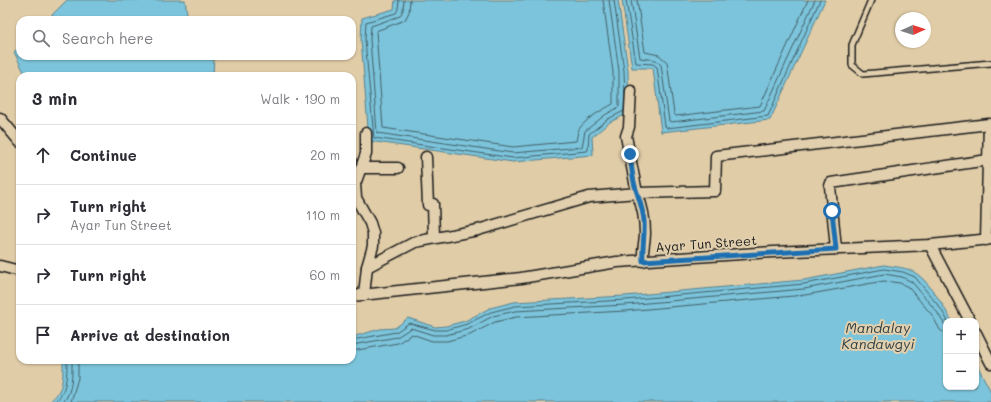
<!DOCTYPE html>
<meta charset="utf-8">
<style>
:root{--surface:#fff;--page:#f2f2f3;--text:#2b2b33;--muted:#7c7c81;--line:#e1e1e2}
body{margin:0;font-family:Mali,sans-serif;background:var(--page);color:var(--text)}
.controls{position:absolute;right:12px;bottom:12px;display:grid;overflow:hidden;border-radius:8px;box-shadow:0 1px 3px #0004}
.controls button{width:36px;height:36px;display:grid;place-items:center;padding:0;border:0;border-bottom:1px solid var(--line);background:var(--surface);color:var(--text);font:20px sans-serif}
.compass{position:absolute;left:895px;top:12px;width:36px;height:36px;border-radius:50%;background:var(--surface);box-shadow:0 1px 3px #0004;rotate:87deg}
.stop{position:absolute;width:12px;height:12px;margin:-9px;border:3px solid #1f6fb2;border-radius:50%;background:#fff}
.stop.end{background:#1f6fb2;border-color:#fff;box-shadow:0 1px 4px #0008}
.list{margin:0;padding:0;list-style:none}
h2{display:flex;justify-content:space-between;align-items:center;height:52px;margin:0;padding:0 16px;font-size:17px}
h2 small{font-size:13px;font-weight:400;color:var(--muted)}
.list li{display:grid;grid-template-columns:26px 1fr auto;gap:12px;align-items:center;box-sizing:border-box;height:60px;padding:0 16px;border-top:1px solid var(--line)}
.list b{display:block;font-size:15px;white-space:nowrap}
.list p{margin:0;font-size:13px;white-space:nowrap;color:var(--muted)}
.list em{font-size:13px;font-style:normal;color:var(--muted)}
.icon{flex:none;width:22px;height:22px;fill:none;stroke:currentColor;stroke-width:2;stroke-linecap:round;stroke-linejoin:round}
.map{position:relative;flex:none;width:991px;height:402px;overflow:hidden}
.search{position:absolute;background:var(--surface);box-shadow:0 1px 3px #0004;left:16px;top:16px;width:340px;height:44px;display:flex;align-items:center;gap:10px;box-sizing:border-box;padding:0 14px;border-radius:12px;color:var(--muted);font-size:15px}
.panel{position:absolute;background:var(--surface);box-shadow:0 1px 3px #0004;left:16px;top:72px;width:340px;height:292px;border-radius:12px}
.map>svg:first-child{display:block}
.water{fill:#7bc4db;stroke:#55818f}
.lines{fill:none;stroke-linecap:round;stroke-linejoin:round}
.shore{stroke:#425f68;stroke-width:1}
.service-casing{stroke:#1c1c1c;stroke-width:8}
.minor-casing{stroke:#1c1c1c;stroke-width:13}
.service{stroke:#e1cfad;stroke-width:5}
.minor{stroke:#e1cfad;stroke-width:10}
.route{stroke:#1f6fb2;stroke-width:5}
.labels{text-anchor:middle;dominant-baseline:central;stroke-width:4;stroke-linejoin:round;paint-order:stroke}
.street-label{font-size:13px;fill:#1c1c1c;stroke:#e1cfad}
.water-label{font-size:14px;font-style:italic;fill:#2f3e42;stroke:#e1cfad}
</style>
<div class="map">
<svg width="991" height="402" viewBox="0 0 991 402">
<rect width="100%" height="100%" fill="#e0cca7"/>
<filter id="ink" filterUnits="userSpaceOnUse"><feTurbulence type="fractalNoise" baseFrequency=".025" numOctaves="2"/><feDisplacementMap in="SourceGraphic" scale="8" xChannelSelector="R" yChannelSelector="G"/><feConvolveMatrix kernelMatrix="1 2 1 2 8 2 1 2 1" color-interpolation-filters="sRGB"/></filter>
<g filter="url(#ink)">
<g class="water">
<polygon points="67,0 185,0 188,20 47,20"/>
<polygon points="395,0 618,0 628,70 629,113 610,122 592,137 593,155 513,162 369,141 361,39 362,18 394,9"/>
<polygon points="622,0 825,0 770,120 661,132 653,68 632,68"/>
<polygon points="20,46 20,56 214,56 213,76 26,76 14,52"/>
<path d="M 884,265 C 895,267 908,267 917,274 C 930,283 944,307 952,321 L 946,321 L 946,387 L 976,387 L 976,363 L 991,392 L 991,402 L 49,402 C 64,391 63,378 63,360 L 352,360 L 352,337 L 380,329 L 395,328 L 408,318 L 435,327 L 446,326 L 465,321 L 490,308 L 514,302 L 625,296 L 804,280 Z"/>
</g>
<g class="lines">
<g class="shore">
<polyline points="399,0 398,9 396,13 366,22 365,40 374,138 513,158 587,151 588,150 589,134 608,119 624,111"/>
<polyline points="404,0 403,10 400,16 371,26 370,39 377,133 513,153 582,147 585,131 605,115 619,107 619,71 609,0"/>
<path d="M 410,0 L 409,12 L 405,20 L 376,31 L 383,128 L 513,147 L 576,141 C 577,138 577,133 579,129 C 587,118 602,110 613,104 L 613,72 L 603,0"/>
<polyline points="614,0 624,71 625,97"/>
<polyline points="626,0 636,63 653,64 657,67 665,126 667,128 768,116 820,0"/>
<polyline points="631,0 640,58 656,60 661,65 669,121 671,122 764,111 815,0"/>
<polyline points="637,0 645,52 659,55 667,62 674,114 676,116 760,106 808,0"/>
<polyline points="352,340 396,332 409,323 435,330 446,330 467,324 491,312 515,306 625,300 804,284 884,269 903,272 915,277 941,309 948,321"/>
<polyline points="352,345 397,337 411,328 433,335 446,335 469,329 493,316 515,311 625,305 804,289 884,274 902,277 912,282 937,312 946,327"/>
<polyline points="352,351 398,343 412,334 432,341 447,341 470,335 495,322 516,317 625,311 805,295 884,281 900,283 908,287 932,315 940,330 946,334"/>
<path d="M 55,402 C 67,392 67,375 67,360"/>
<path d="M 63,402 C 73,393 72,373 72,360"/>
<polyline points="71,402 78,378 78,360"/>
</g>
<defs>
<polyline id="service" points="871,0 852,45 852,65 863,74 991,63"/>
<g id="minor">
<polyline points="631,91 629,127 626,136 637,193 715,191 716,156 989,124 986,240"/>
<polyline points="0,118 20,142"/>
<polyline points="426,157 428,205 433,204 434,237"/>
<polyline points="361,168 398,168"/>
<polyline points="930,245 970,321"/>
<polyline points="836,249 830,186 831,183 988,160"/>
<polyline points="0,266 20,271"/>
<path d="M 367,267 L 415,242 L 478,230 L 589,197 L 637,193 C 642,205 645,219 645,233 C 645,243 642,249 643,261"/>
<polyline points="364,295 367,267 373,246 373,233 370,223 356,198 355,184 366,154 366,133"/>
<polyline points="352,296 521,278 617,262 773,252 930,245 991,239"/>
<polyline points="976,333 991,363"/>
</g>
</defs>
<use href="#service" class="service-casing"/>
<use href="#minor" class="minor-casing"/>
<use href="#service" class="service"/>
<use href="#minor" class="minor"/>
</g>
</g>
<g class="lines" filter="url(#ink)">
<path class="route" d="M 630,154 C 631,163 632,173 634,182 C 637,195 643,207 644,221 C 645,234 642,247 643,261 L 836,249 L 832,211"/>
</g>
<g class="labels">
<g class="street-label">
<text transform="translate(706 243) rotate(-4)">Ayar Tun Street</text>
</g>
<g class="water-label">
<text x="878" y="327">Mandalay<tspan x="878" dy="16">Kandawgyi</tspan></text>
</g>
</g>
</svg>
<div class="controls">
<button>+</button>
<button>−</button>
</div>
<svg class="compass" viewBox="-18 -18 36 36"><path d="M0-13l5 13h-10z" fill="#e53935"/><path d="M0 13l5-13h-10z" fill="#7c7c81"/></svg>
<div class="stop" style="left:832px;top:211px"></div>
<div class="stop end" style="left:630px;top:154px"></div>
<div class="search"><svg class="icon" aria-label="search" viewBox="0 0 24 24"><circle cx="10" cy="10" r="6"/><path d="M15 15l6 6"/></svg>Search here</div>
<section class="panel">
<h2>3 min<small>Walk · 190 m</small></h2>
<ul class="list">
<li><svg class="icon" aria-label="ahead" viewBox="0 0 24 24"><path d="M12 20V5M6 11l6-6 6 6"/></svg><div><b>Continue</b></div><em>20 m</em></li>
<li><svg class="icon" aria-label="right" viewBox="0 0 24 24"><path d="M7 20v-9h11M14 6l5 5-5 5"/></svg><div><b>Turn right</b><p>Ayar Tun Street</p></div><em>110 m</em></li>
<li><svg class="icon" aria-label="right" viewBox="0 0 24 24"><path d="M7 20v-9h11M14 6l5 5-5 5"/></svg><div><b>Turn right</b></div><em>60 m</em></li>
<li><svg class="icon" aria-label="arrive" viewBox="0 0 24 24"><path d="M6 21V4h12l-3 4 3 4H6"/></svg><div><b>Arrive at destination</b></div></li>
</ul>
</section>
</div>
